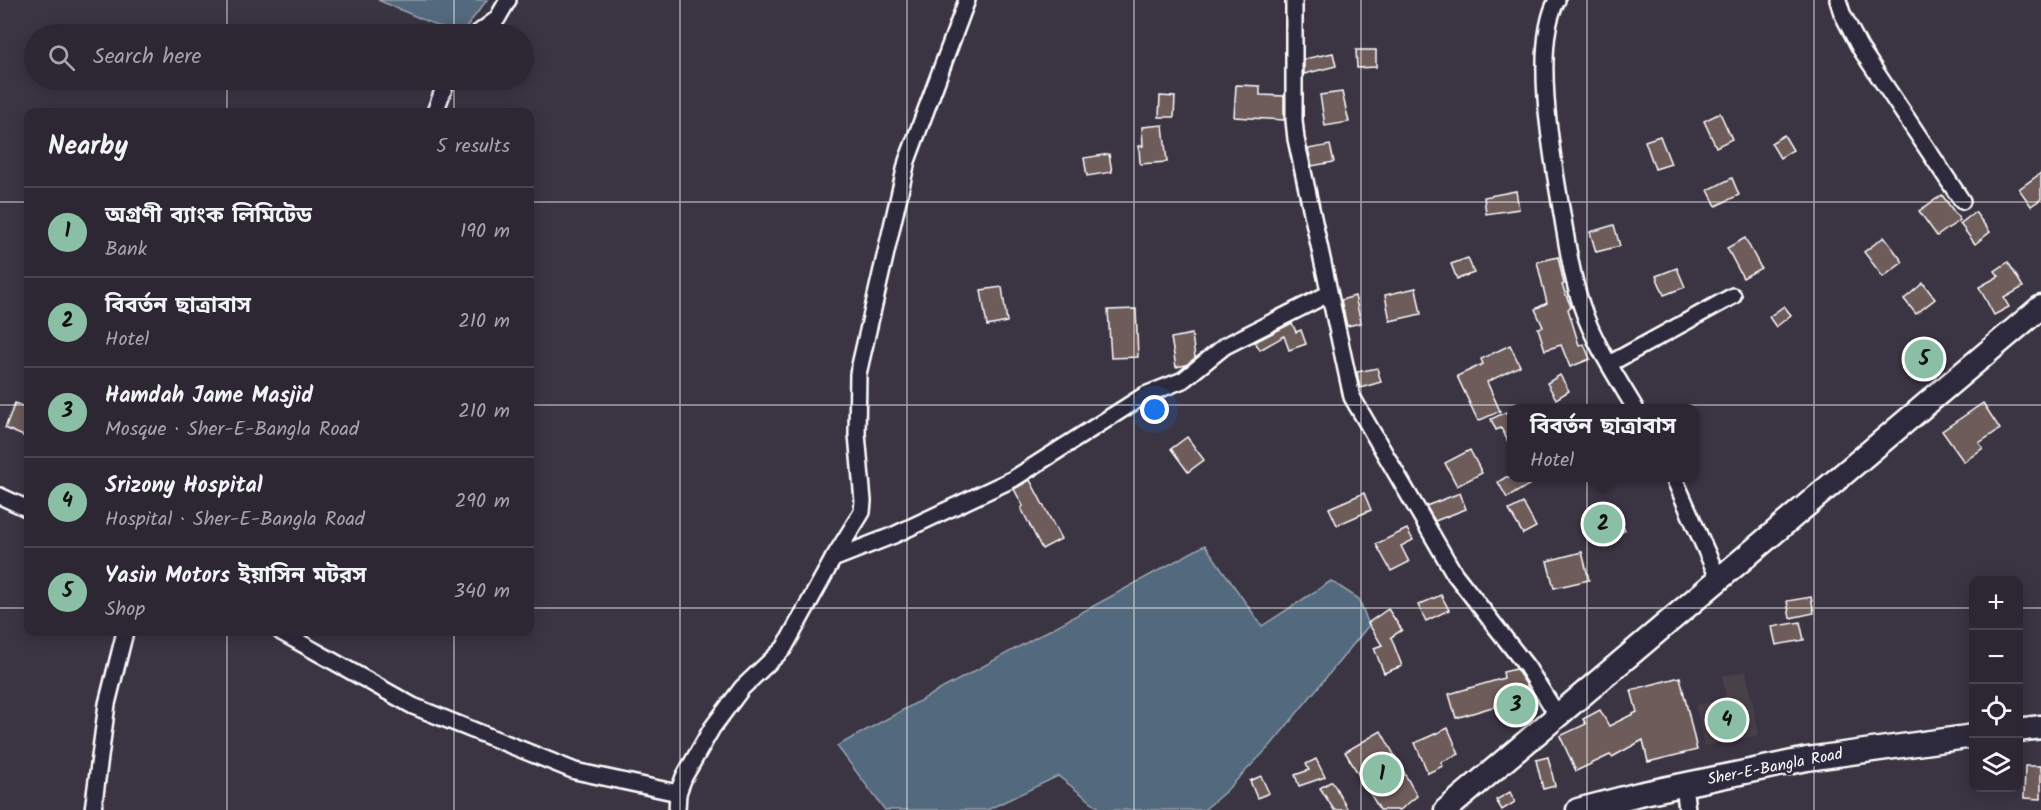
<!DOCTYPE html>
<meta charset="utf-8">
<style>
:root{--surface:#2c2732;--page:#38333e;--text:#f1f3f6;--muted:#a6a5ac;--line:#48444d;--accent:#8abfa5}
body{margin:0;font-family:Kalam,"Noto Sans Bengali",sans-serif;background:var(--page);color:var(--text)}
.controls{position:absolute;right:18px;bottom:18px;display:grid;overflow:hidden;border-radius:12px;box-shadow:0 3px 15px #0003}
.controls button{width:54px;height:54px;display:grid;place-items:center;padding:0;border:0;border-bottom:2px solid var(--line);background:var(--surface);color:var(--text);font:30px sans-serif}
.you{position:absolute;left:1155px;top:410px;width:21px;height:21px;margin:-15px;border:4px solid #fff;border-radius:50%;background:#1a73e8;box-shadow:0 0 0 9px #1a73e833}
.badge{display:grid;place-items:center;width:39px;height:39px;border-radius:50%;background:var(--accent);color:#111;font-size:20px;font-weight:700}
.pin{position:absolute;translate:-50% -50%;border:3px solid #fff;box-shadow:0 2px 6px #0006}
.popup{position:absolute;left:1507px;top:404px;width:192px;height:78px;box-sizing:border-box;display:grid;place-content:center;border-radius:12px;background:var(--surface);filter:drop-shadow(0 2px 4px #0005);font-size:20px;white-space:nowrap;color:var(--muted)}
.popup b{font-size:22px;color:var(--text)}
.popup::after{content:'';position:absolute;left:50%;top:100%;margin-left:-12px;border:12px solid transparent;border-top-color:var(--surface)}
.list{margin:0;padding:0;list-style:none}
h2{display:flex;justify-content:space-between;align-items:center;height:78px;margin:0;padding:0 24px;font-size:26px}
h2 small{font-size:20px;font-weight:400;color:var(--muted)}
.list li{display:grid;grid-template-columns:39px 1fr auto;gap:18px;align-items:center;box-sizing:border-box;height:90px;padding:0 24px;border-top:2px solid var(--line)}
.list b{display:block;font-size:22px;white-space:nowrap}
.list p{margin:0;font-size:20px;white-space:nowrap;color:var(--muted)}
.list em{font-size:20px;font-style:normal;color:var(--muted)}
.icon{flex:none;width:33px;height:33px;fill:none;stroke:currentColor;stroke-width:2;stroke-linecap:round;stroke-linejoin:round}
.map{position:relative;flex:none;width:2041px;height:810px;overflow:hidden}
.search{position:absolute;background:var(--surface);box-shadow:0 3px 15px #0003;left:24px;top:24px;width:510px;height:66px;display:flex;align-items:center;gap:15px;box-sizing:border-box;padding:0 21px;border-radius:33px;color:var(--muted);font-size:22px}
.panel{position:absolute;background:var(--surface);box-shadow:0 3px 15px #0003;left:24px;top:108px;width:510px;height:528px;border-radius:12px}
.map>svg:first-child{display:block}
.built{fill:#4a404a}
.water{fill:#52697d;stroke:#97a5b1;stroke-width:1.5}
.building{fill:#6d5b5a;stroke:#fff;stroke-width:1.5}
.lines{fill:none;stroke-linecap:round;stroke-linejoin:round}
.minor-casing{stroke:#fff;stroke-width:20}
.highway-casing{stroke:#fff;stroke-width:27}
.minor{stroke:#2f2a3d;stroke-width:15}
.highway{stroke:#2f2a3d;stroke-width:22}
.grid{fill:none;stroke:#fff;stroke-width:1.5;stroke-opacity:0.55}
.labels{text-anchor:middle;dominant-baseline:central;stroke-width:5;stroke-linejoin:round;paint-order:stroke}
.street-label{font-size:16px;fill:#fff;stroke:#2f2a3d}
</style>
<div class="map">
<svg width="2041" height="810" viewBox="0 0 2041 810">
<rect width="100%" height="100%" fill="#3b3443"/>
<filter id="ink" filterUnits="userSpaceOnUse"><feTurbulence type="fractalNoise" baseFrequency=".0167" numOctaves="2"/><feDisplacementMap in="SourceGraphic" scale="12" xChannelSelector="R" yChannelSelector="G"/><feConvolveMatrix kernelMatrix="1 2 1 2 8 2 1 2 1" color-interpolation-filters="sRGB"/></filter>
<g filter="url(#ink)">
<polygon class="built" points="1746,671 1759,735 1704,746 1696,705 1726,699 1722,676"/>
<g class="water">
<polygon points="378,0 487,0 461,34 456,34"/>
<polygon points="1205,545 1262,626 1331,581 1359,599 1369,625 1271,745 1226,791 1204,810 1102,810 1058,776 987,810 885,810 837,746"/>
</g>
<g class="building">
<polygon points="1356,50 1376,50 1376,67 1357,68"/>
<polygon points="1333,53 1336,66 1304,74 1304,59"/>
<polygon points="1236,85 1260,86 1260,95 1284,96 1284,120 1234,117"/>
<polygon points="1342,92 1349,122 1325,126 1320,95"/>
<polygon points="1160,96 1175,97 1174,117 1159,117"/>
<polygon points="1720,113 1732,139 1716,147 1704,121"/>
<polygon points="1163,125 1167,162 1140,164 1139,146 1143,146 1142,127"/>
<polygon points="1784,135 1793,150 1780,158 1771,143"/>
<polygon points="1660,136 1671,164 1655,169 1645,141"/>
<polygon points="1330,145 1334,162 1312,166 1308,149"/>
<polygon points="1109,154 1112,172 1087,176 1084,158"/>
<polygon points="2041,173 2041,199 2031,206 2019,189"/>
<polygon points="1732,178 1739,195 1716,206 1708,190"/>
<polygon points="1516,191 1519,209 1486,214 1484,197"/>
<polygon points="1942,195 1960,220 1937,236 1919,211"/>
<polygon points="1975,212 1990,232 1975,244 1960,224"/>
<polygon points="1614,225 1620,246 1596,252 1590,232"/>
<polygon points="1884,237 1903,262 1883,277 1864,252"/>
<polygon points="1745,238 1761,268 1743,278 1727,248"/>
<polygon points="1558,257 1564,284 1562,285 1571,307 1568,309 1579,345 1584,344 1590,359 1570,367 1561,345 1545,350 1538,328 1543,327 1535,309 1547,303 1537,262"/>
<polygon points="1468,258 1474,273 1457,279 1451,264"/>
<polygon points="2008,262 2023,287 2004,298 2009,307 1994,315 1979,287 1999,276 1995,271"/>
<polygon points="1677,268 1685,287 1664,295 1656,276"/>
<polygon points="1923,283 1935,299 1916,314 1904,299"/>
<polygon points="1002,287 1007,322 987,326 981,290"/>
<polygon points="1416,288 1421,314 1390,321 1385,295"/>
<polygon points="1355,296 1361,323 1347,326 1341,300"/>
<polygon points="1784,306 1791,315 1776,327 1769,317"/>
<polygon points="1136,309 1138,357 1111,358 1108,310"/>
<polygon points="1292,323 1296,332 1301,330 1306,344 1289,350 1284,336 1260,350 1255,342"/>
<polygon points="1192,334 1195,358 1186,365 1176,367 1171,338"/>
<polygon points="1928,342 1942,359 1920,377 1907,360"/>
<polygon points="1510,345 1520,366 1487,382 1500,411 1478,421 1457,376 1483,364 1481,359"/>
<polygon points="1377,368 1381,382 1360,388 1357,372"/>
<polygon points="1560,375 1569,391 1556,399 1547,383"/>
<polygon points="15,403 28,409 28,438 5,428"/>
<polygon points="1983,403 2000,429 1979,443 1983,448 1964,462 1942,431"/>
<polygon points="1506,412 1512,425 1512,449 1501,428 1496,430 1491,419"/>
<polygon points="1187,437 1204,460 1188,472 1171,449"/>
<polygon points="1470,450 1482,473 1457,486 1445,463"/>
<polygon points="1506,477 1542,477 1507,498 1498,482"/>
<polygon points="1030,480 1061,539 1042,549 1021,508 1023,506 1014,489"/>
<polygon points="1364,493 1371,510 1337,525 1329,508"/>
<polygon points="1460,493 1466,509 1435,521 1426,506"/>
<polygon points="1608,502 1625,530 1599,546 1582,518"/>
<polygon points="1523,503 1536,527 1523,534 1509,510"/>
<polygon points="1407,529 1413,540 1401,546 1409,562 1391,571 1376,544"/>
<polygon points="1582,552 1589,580 1554,588 1547,561"/>
<polygon points="1441,595 1449,610 1426,621 1418,605"/>
<polygon points="1811,597 1814,613 1790,618 1787,601"/>
<polygon points="1388,609 1402,630 1391,637 1402,666 1384,673 1374,648 1382,645 1368,623"/>
<polygon points="1800,622 1804,640 1776,645 1772,627"/>
<polygon points="1516,669 1528,687 1531,702 1510,706 1509,702 1456,718 1449,694 1504,678 1503,672"/>
<polygon points="1680,677 1697,750 1648,762 1643,740 1612,757 1610,755 1576,771 1560,736 1586,724 1583,719 1600,710 1609,726 1637,712 1631,690"/>
<polygon points="1448,728 1459,754 1441,762 1443,766 1428,773 1415,743"/>
<polygon points="1381,731 1417,796 1400,810 1380,810 1345,752"/>
<polygon points="1548,757 1555,786 1543,789 1536,760"/>
<polygon points="1316,759 1325,777 1299,786 1295,775 1309,770 1306,764"/>
<polygon points="2025,766 2041,766 2041,799 2024,798"/>
<polygon points="1261,776 1269,793 1257,798 1250,781"/>
<polygon points="1332,781 1348,810 1334,810 1320,788"/>
<polygon points="1510,792 1515,802 1502,810 1496,800"/>
</g>
<g class="lines">
<defs>
<g id="minor">
<polyline points="1294,0 1294,120 1296,139 1352,397 1454,573 1527,667 1558,716"/>
<path d="M 1557,0 C 1532,46 1552,156 1561,208 C 1567,242 1571,275 1582,307 C 1594,343 1616,376 1635,408"/>
<polyline points="1838,0 1842,13 1860,48 1962,201"/>
<polyline points="477,34 497,19 508,0"/>
<polyline points="435,112 447,80"/>
<polyline points="1609,364 1733,296"/>
<polyline points="1674,478 1719,580"/>
<polyline points="0,496 28,509"/>
<polyline points="833,559 894,535 1013,479 1145,395 1183,380 1225,346 1328,294"/>
<polyline points="281,632 413,706 575,771 678,793 677,810"/>
<polyline points="1684,784 1687,810"/>
<polyline points="678,793 684,777 712,728 742,688 784,648 833,559 862,512 863,501 857,434 858,374 907,161 967,0"/>
<polyline points="93,810 107,704 125,632"/>
</g>
<g id="highway">
<polyline points="2018,730 2041,727"/>
<polyline points="1446,810 2041,307"/>
<polyline points="1578,810 1639,794 1807,759 1974,736"/>
</g>
</defs>
<use href="#minor" class="minor-casing"/>
<use href="#highway" class="highway-casing"/>
<use href="#minor" class="minor"/>
<use href="#highway" class="highway"/>
</g>
</g>
<path class="grid" d="M 227,0 L 227,34M 454,0 L 454,34M 680,0 L 680,810M 907,0 L 907,810M 1134,0 L 1134,810M 1361,0 L 1361,810M 1587,0 L 1587,810M 1814,0 L 1814,810M 227,80 L 227,112M 454,80 L 454,112M 0,202 L 28,202M 530,202 L 2041,202M 0,405 L 28,405M 530,405 L 2041,405M 0,608 L 28,608M 530,608 L 1974,608M 2018,608 L 2041,608M 227,632 L 227,810M 454,632 L 454,810"/>
<g class="labels">
<g class="street-label">
<text transform="translate(1775 767) rotate(-11)">Sher-E-Bangla Road</text>
</g>
</g>
</svg>
<div class="controls">
<button>+</button>
<button>−</button>
<button><svg class="icon" aria-label="locate" viewBox="0 0 24 24"><circle cx="12" cy="12" r="6"/><path d="M12 2v4M12 18v4M2 12h4M18 12h4"/></svg></button>
<button><svg class="icon" aria-label="layers" viewBox="0 0 24 24"><path d="M12 4l9 5-9 5-9-5zM3 14l9 5 9-5"/></svg></button>
</div>
<div class="you"></div>
<div class="pin badge" style="left:1382px;top:774px">1</div>
<div class="pin badge" style="left:1603px;top:524px">2</div>
<div class="popup"><b>বিবর্তন ছাত্রাবাস</b>Hotel</div>
<div class="pin badge" style="left:1516px;top:705px">3</div>
<div class="pin badge" style="left:1727px;top:720px">4</div>
<div class="pin badge" style="left:1924px;top:359px">5</div>
<div class="search"><svg class="icon" aria-label="search" viewBox="0 0 24 24"><circle cx="10" cy="10" r="6"/><path d="M15 15l6 6"/></svg>Search here</div>
<section class="panel">
<h2>Nearby<small>5 results</small></h2>
<ul class="list">
<li><span class="badge">1</span><div><b>অগ্রণী ব্যাংক লিমিটেড</b><p>Bank</p></div><em>190 m</em></li>
<li><span class="badge">2</span><div><b>বিবর্তন ছাত্রাবাস</b><p>Hotel</p></div><em>210 m</em></li>
<li><span class="badge">3</span><div><b>Hamdah Jame Masjid</b><p>Mosque · Sher-E-Bangla Road</p></div><em>210 m</em></li>
<li><span class="badge">4</span><div><b>Srizony Hospital</b><p>Hospital · Sher-E-Bangla Road</p></div><em>290 m</em></li>
<li><span class="badge">5</span><div><b>Yasin Motors ইয়াসিন মটরস</b><p>Shop</p></div><em>340 m</em></li>
</ul>
</section>
</div>
